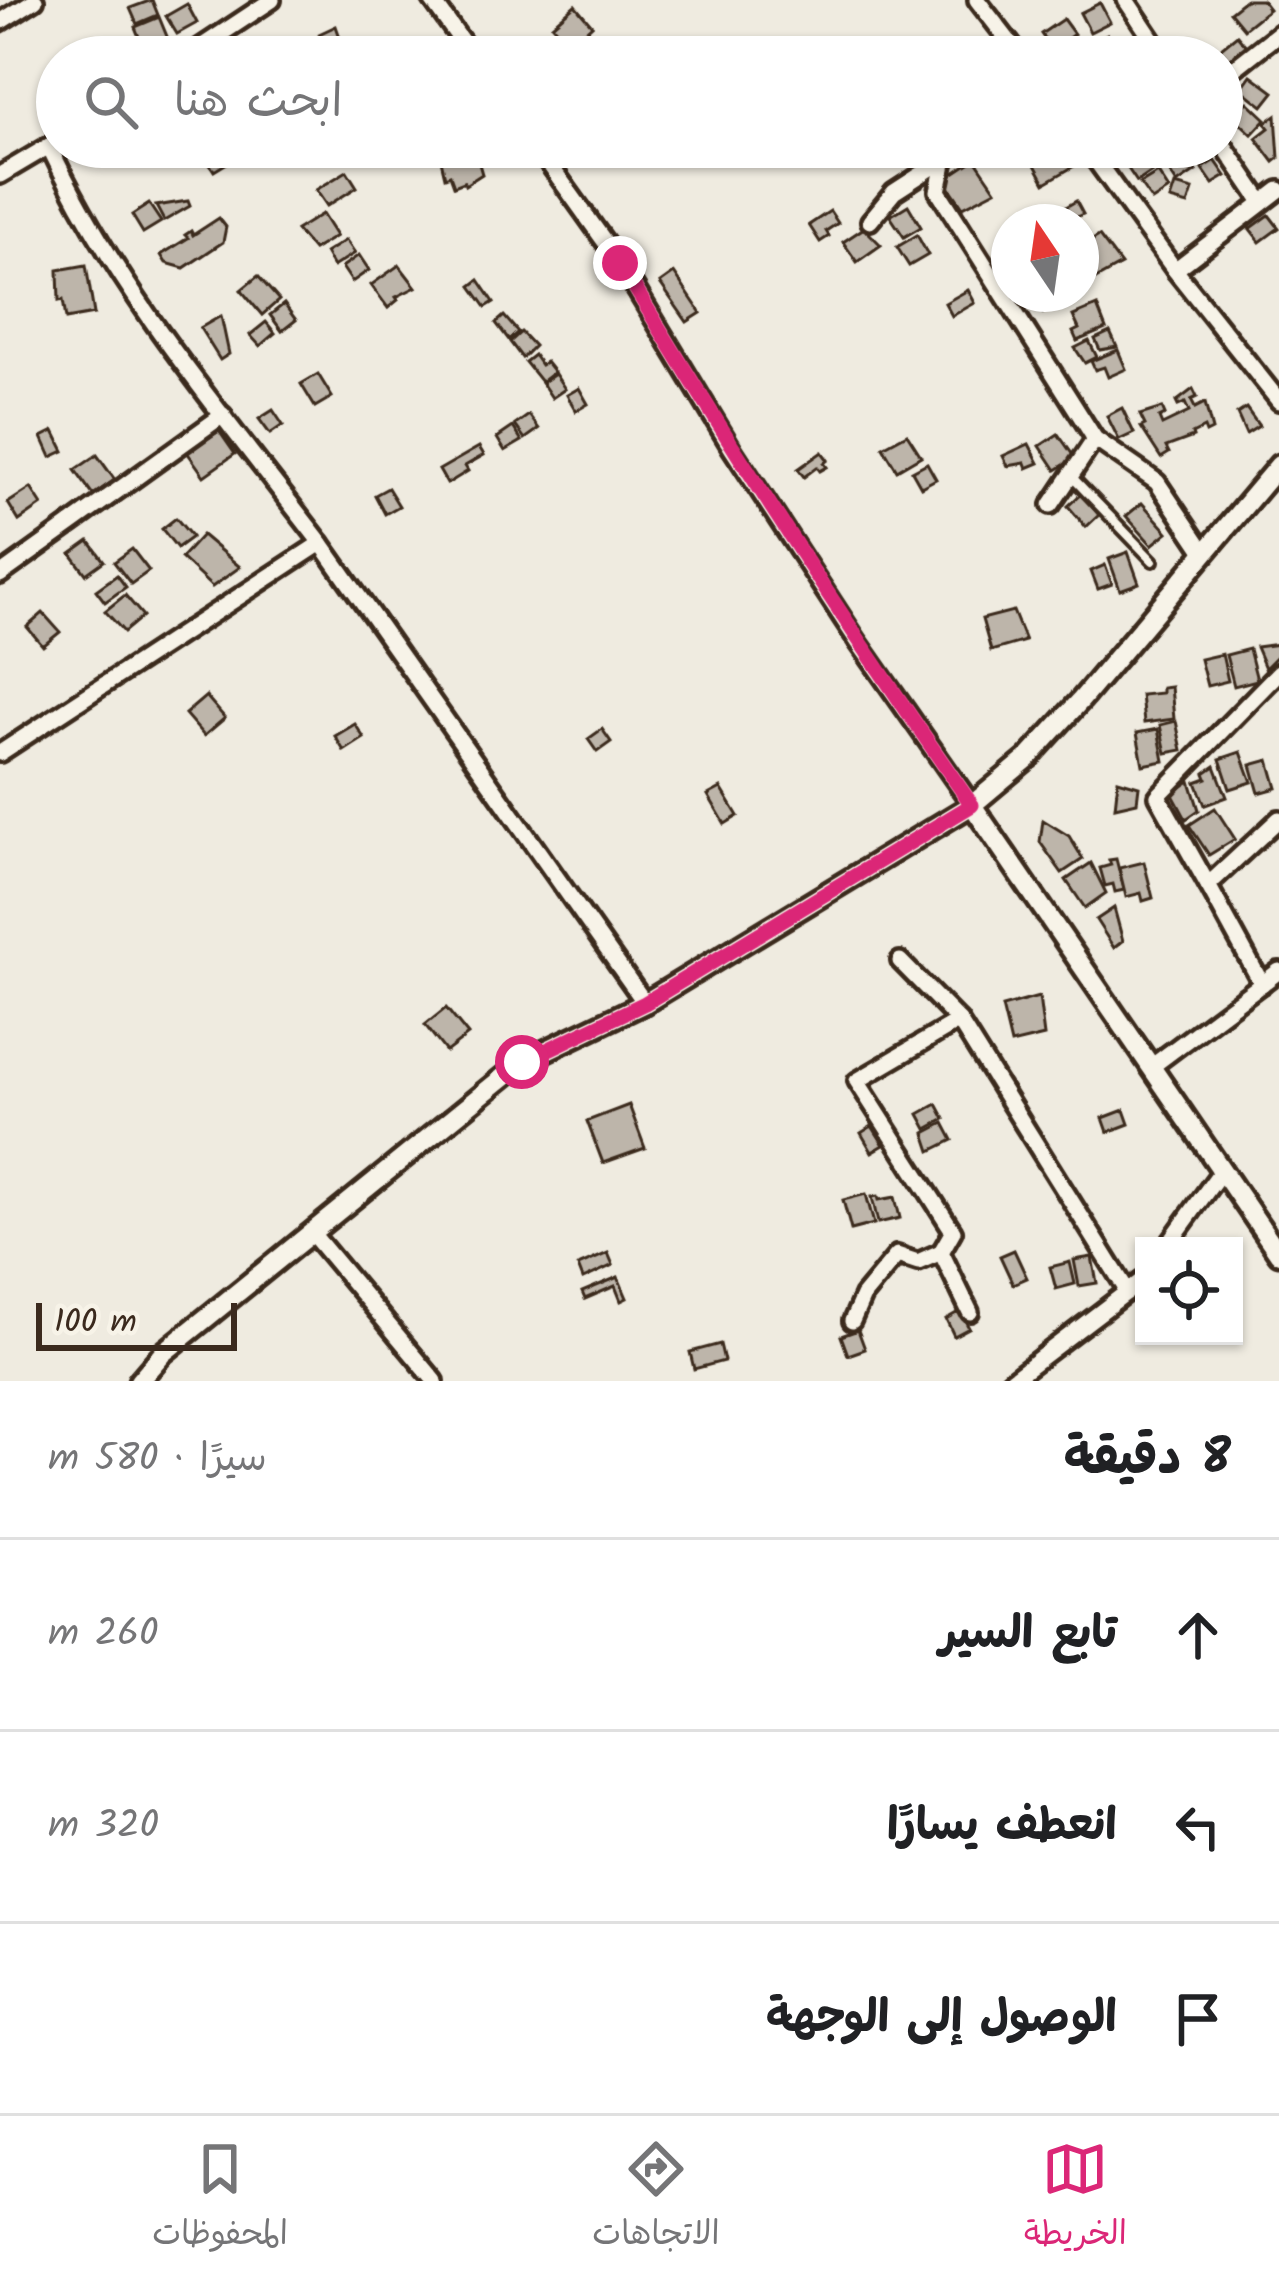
<!DOCTYPE html>
<html lang="ar">
<meta charset="utf-8">
<style>
:root{--surface:#fff;--page:#f6f6f6;--text:#202124;--muted:#757577;--line:#e0e0e0;--accent:#db2777}
body{margin:0;font-family:Kalam,"Playpen Sans Arabic",sans-serif;background:var(--page);color:var(--text);direction:rtl}
.controls{position:absolute;right:36px;bottom:36px;display:grid;overflow:hidden;border-radius:0px;box-shadow:0 3px 9px #0004}
.controls button{width:108px;height:108px;display:grid;place-items:center;padding:0;border:0;border-bottom:3px solid var(--line);background:var(--surface);color:var(--text);font:60px sans-serif}
.compass{position:absolute;left:991px;top:204px;width:108px;height:108px;border-radius:50%;background:var(--surface);box-shadow:0 3px 9px #0004;rotate:347deg}
.scale{position:absolute;left:36px;bottom:30px;width:201px;box-sizing:border-box;padding-left:12px;border:6px solid #3b2a1e;border-top:0;font-size:33px;line-height:42px;white-space:nowrap;color:#3b2a1e;-webkit-text-stroke:9px #f7f3e8;paint-order:stroke}
.stop{position:absolute;width:36px;height:36px;margin:-27px;border:9px solid #db2777;border-radius:50%;background:#fff}
.stop.end{background:#db2777;border-color:#fff;box-shadow:0 3px 12px #0008}
.list{margin:0;padding:0;list-style:none}
h2{display:flex;justify-content:space-between;align-items:center;height:156px;margin:0;padding:0 48px;font-size:51px}
h2 small{font-size:39px;font-weight:400;color:var(--muted)}
.list li{display:grid;grid-template-columns:78px 1fr auto;gap:36px;align-items:center;box-sizing:border-box;height:192px;padding:0 48px;border-top:3px solid var(--line)}
.list b{display:block;font-size:45px;white-space:nowrap}
.list em{font-size:39px;font-style:normal;color:var(--muted)}
.icon{flex:none;width:66px;height:66px;fill:none;stroke:currentColor;stroke-width:2;stroke-linecap:round;stroke-linejoin:round}
.map{position:relative;flex:none;width:1279px;height:1381px;overflow:hidden;direction:ltr}
.search{position:absolute;background:var(--surface);box-shadow:0 3px 9px #0004;left:36px;right:36px;top:36px;height:132px;display:flex;align-items:center;gap:30px;box-sizing:border-box;padding:0 42px;border-radius:66px;color:var(--muted);font-size:45px}
.sheet{height:732px;background:var(--surface)}
nav{display:flex;justify-content:space-around;align-items:center;box-sizing:border-box;height:168px;border-top:3px solid var(--line);background:var(--surface);font-size:33px;color:var(--muted)}
nav a{display:grid;justify-items:center;gap:6px}
nav .on{color:var(--accent)}
.map>svg:first-child{display:block}
.building{fill:#bdb5aa;stroke:#3b2a1e;stroke-width:3}
.lines{fill:none;stroke-linecap:round;stroke-linejoin:round}
.service-casing{stroke:#3b2a1e;stroke-width:16}
.minor-casing{stroke:#3b2a1e;stroke-width:24}
.tertiary-casing{stroke:#3b2a1e;stroke-width:27}
.service{stroke:#f7f3e8;stroke-width:8}
.minor{stroke:#f7f3e8;stroke-width:15}
.tertiary{stroke:#f7f3e8;stroke-width:18}
.route{stroke:#db2777;stroke-width:15}
</style>
<div class="map">
<svg width="1279" height="1381" viewBox="0 0 1279 1381">
<rect width="100%" height="100%" fill="#efebe0"/>
<filter id="ink" filterUnits="userSpaceOnUse"><feTurbulence type="fractalNoise" baseFrequency=".00833" numOctaves="2"/><feDisplacementMap in="SourceGraphic" scale="24" xChannelSelector="R" yChannelSelector="G"/><feConvolveMatrix kernelMatrix="1 2 1 2 8 2 1 2 1" color-interpolation-filters="sRGB"/></filter>
<g filter="url(#ink)">
<g class="building">
<polygon points="152,0 158,15 137,24 130,8"/>
<polygon points="1245,0 1262,0 1269,9 1244,29 1230,12"/>
<polygon points="1100,3 1110,22 1090,32 1080,13"/>
<polygon points="187,4 197,23 177,34 166,16"/>
<polygon points="575,5 592,25 570,45 552,25"/>
<polygon points="159,17 168,39 144,49 135,27"/>
<polygon points="1063,19 1074,34 1052,50 1041,34"/>
<polygon points="336,26 341,40 324,46 319,34"/>
<polygon points="1107,34 1117,52 1095,57 1088,44"/>
<polygon points="1237,35 1247,47 1226,64 1216,52"/>
<polygon points="1251,75 1274,92 1263,106 1241,89"/>
<polygon points="1248,102 1266,119 1252,134 1233,116"/>
<polygon points="1276,115 1279,158 1274,162 1256,138 1269,128 1265,123"/>
<polygon points="217,147 227,163 214,171 204,155"/>
<polygon points="470,147 475,150 482,174 465,185 464,182 454,186 450,175 445,177 440,156"/>
<polygon points="1065,147 1034,162 1025,148 1027,147"/>
<polygon points="1122,147 1149,147 1161,166 1137,182 1116,151"/>
<polygon points="1067,148 1076,165 1045,183 1034,163"/>
<polygon points="1186,155 1196,171 1177,184 1167,168"/>
<polygon points="975,159 996,190 963,207 948,185 948,177"/>
<polygon points="1215,160 1226,176 1213,184 1202,168"/>
<polygon points="347,171 357,187 327,206 316,190"/>
<polygon points="1158,173 1169,190 1152,201 1140,184"/>
<polygon points="1175,185 1193,190 1188,205 1170,200"/>
<polygon points="188,201 190,206 164,221 156,206"/>
<polygon points="1076,201 1083,214 1065,222 1059,211"/>
<polygon points="149,204 161,222 143,233 132,215"/>
<polygon points="908,205 921,227 904,237 890,216"/>
<polygon points="830,211 838,223 826,231 829,236 820,242 809,225"/>
<polygon points="322,214 336,236 313,250 296,230"/>
<polygon points="1269,215 1279,228 1260,242 1250,229"/>
<polygon points="219,218 226,227 223,242 184,268 166,263 161,255 188,238 185,235 191,231 193,235"/>
<polygon points="864,228 881,245 857,262 843,242"/>
<polygon points="917,235 928,255 909,266 897,247"/>
<polygon points="1099,236 1121,265 1094,280 1081,256 1081,247"/>
<polygon points="346,240 355,253 333,267 325,253"/>
<polygon points="359,255 369,270 352,282 342,267"/>
<polygon points="86,265 94,314 66,319 63,300 59,301 58,270"/>
<polygon points="399,265 416,287 396,297 398,300 388,308 371,285"/>
<polygon points="674,273 701,313 687,322 660,283"/>
<polygon points="258,276 279,300 262,315 241,290"/>
<polygon points="479,280 494,302 486,307 471,286"/>
<polygon points="968,290 975,303 952,316 945,303"/>
<polygon points="1043,294 1052,294 1058,306 1043,313 1035,298"/>
<polygon points="284,304 296,320 282,331 270,315"/>
<polygon points="1097,306 1106,329 1077,341 1073,332 1079,329 1073,316"/>
<polygon points="221,316 229,354 220,360 200,328"/>
<polygon points="504,316 518,332 509,340 496,323"/>
<polygon points="266,322 275,333 260,346 250,335"/>
<polygon points="521,332 534,346 522,358 510,342"/>
<polygon points="1110,332 1117,347 1100,350 1095,339"/>
<polygon points="1089,341 1097,357 1085,363 1075,348"/>
<polygon points="1118,350 1126,369 1108,377 1104,367 1095,370 1091,361"/>
<polygon points="534,355 541,365 546,362 554,372 541,382 525,362"/>
<polygon points="318,374 332,397 315,407 301,384"/>
<polygon points="555,374 565,389 552,398 542,383"/>
<polygon points="579,388 588,404 576,411 567,395"/>
<polygon points="1193,389 1197,397 1191,400 1195,408 1205,403 1212,430 1206,433 1204,428 1192,434 1193,437 1166,447 1169,453 1161,458 1141,427 1145,425 1140,415 1162,408 1165,415 1159,418 1162,425 1189,412 1185,403 1178,406 1176,402"/>
<polygon points="1122,408 1134,433 1119,440 1107,416"/>
<polygon points="1246,408 1259,426 1246,434 1237,414"/>
<polygon points="273,410 283,425 270,434 259,419"/>
<polygon points="529,415 539,429 525,439 515,425"/>
<polygon points="513,427 522,441 505,451 497,438"/>
<polygon points="54,431 64,451 51,457 42,437"/>
<polygon points="219,431 235,454 204,476 187,452"/>
<polygon points="907,434 921,456 897,470 883,447"/>
<polygon points="1058,434 1075,458 1056,470 1040,446"/>
<polygon points="1029,444 1039,463 1027,468 1025,463 1008,466 1003,456"/>
<polygon points="479,447 484,455 465,466 468,471 447,484 439,470"/>
<polygon points="822,452 828,460 824,463 827,467 820,471 817,467 804,477 798,469"/>
<polygon points="97,455 115,480 93,495 75,470"/>
<polygon points="927,463 936,479 921,487 912,471"/>
<polygon points="31,488 42,505 19,521 8,503"/>
<polygon points="388,488 399,506 385,514 375,495"/>
<polygon points="1081,494 1099,515 1086,527 1068,506"/>
<polygon points="1142,503 1168,532 1152,545 1126,516"/>
<polygon points="176,518 192,537 177,548 162,529"/>
<polygon points="202,535 240,567 212,587 181,558"/>
<polygon points="89,541 104,561 86,574 71,554"/>
<polygon points="132,549 149,571 131,584 114,562"/>
<polygon points="1128,552 1139,583 1120,590 1109,559"/>
<polygon points="1105,565 1112,584 1098,589 1091,571"/>
<polygon points="117,575 126,587 105,602 96,590"/>
<polygon points="125,595 143,616 124,632 105,611"/>
<polygon points="1013,611 1025,641 991,651 982,619"/>
<polygon points="43,613 60,632 43,646 27,627"/>
<polygon points="1279,644 1279,654 1265,668 1256,647"/>
<polygon points="1249,649 1257,680 1234,686 1226,655"/>
<polygon points="1222,654 1228,681 1207,686 1200,659"/>
<polygon points="1171,687 1174,719 1144,723 1141,695 1162,693 1162,688"/>
<polygon points="206,696 225,718 204,736 185,714"/>
<polygon points="1176,721 1182,750 1166,753 1160,725"/>
<polygon points="355,724 364,738 344,751 335,736"/>
<polygon points="602,729 611,742 597,752 588,739"/>
<polygon points="1158,729 1164,761 1143,765 1137,733"/>
<polygon points="1241,752 1252,782 1230,789 1220,759"/>
<polygon points="1269,760 1277,788 1259,793 1251,765"/>
<polygon points="1215,766 1227,797 1205,805 1196,782 1207,778 1205,773"/>
<polygon points="1118,780 1139,786 1137,802 1115,807"/>
<polygon points="1190,781 1199,810 1186,819 1172,793"/>
<polygon points="721,788 738,816 725,824 708,795"/>
<polygon points="1215,808 1235,839 1209,855 1189,825"/>
<polygon points="1043,820 1069,836 1083,859 1062,873 1040,842"/>
<polygon points="1116,859 1124,890 1115,892 1113,884 1105,886 1100,868 1111,865 1109,860"/>
<polygon points="1144,862 1153,898 1143,901 1141,893 1126,897 1119,868"/>
<polygon points="1091,863 1106,893 1085,908 1066,880"/>
<polygon points="1114,908 1123,941 1114,948 1096,920"/>
<polygon points="1039,997 1044,1036 1011,1044 1002,1007"/>
<polygon points="446,1008 468,1035 446,1052 425,1025"/>
<polygon points="937,1104 945,1119 927,1129 919,1114"/>
<polygon points="629,1105 645,1148 603,1163 587,1121"/>
<polygon points="1124,1110 1129,1124 1108,1132 1103,1118"/>
<polygon points="944,1123 953,1140 931,1151 925,1133"/>
<polygon points="872,1126 884,1145 872,1152 861,1133"/>
<polygon points="866,1194 874,1224 851,1230 843,1200"/>
<polygon points="878,1196 879,1200 895,1197 900,1218 878,1223 872,1197"/>
<polygon points="1014,1250 1027,1278 1013,1284 1000,1256"/>
<polygon points="608,1253 613,1265 583,1279 578,1266"/>
<polygon points="1092,1257 1097,1283 1079,1286 1074,1260"/>
<polygon points="1070,1262 1075,1284 1056,1289 1050,1267"/>
<polygon points="618,1277 627,1298 621,1301 615,1286 585,1299 582,1292"/>
<polygon points="960,1311 969,1328 954,1336 946,1319"/>
<polygon points="858,1330 865,1349 848,1355 841,1336"/>
<polygon points="720,1344 724,1361 694,1369 690,1352"/>
</g>
<g class="lines">
<defs>
<polyline id="service" points="1072,477 1153,561"/>
<g id="minor">
<polyline points="432,0 473,57"/>
<polyline points="977,0 1021,57"/>
<polyline points="1126,0 1164,57"/>
<polyline points="0,22 35,0"/>
<polyline points="186,57 272,0"/>
<polyline points="1222,78 1279,33"/>
<polyline points="1222,143 1262,202"/>
<polyline points="537,147 620,263 732,449 858,642 972,805"/>
<polyline points="961,147 945,159 938,191 1095,439 1157,482 1204,552"/>
<polyline points="1086,147 1175,270 1279,401"/>
<polyline points="0,175 54,143"/>
<polyline points="870,221 894,192 945,159"/>
<polyline points="1175,270 1279,190"/>
<polyline points="1051,505 1095,439"/>
<polyline points="321,543 645,1003"/>
<polyline points="0,575 223,415"/>
<polyline points="1279,672 1158,796 1208,885 1279,819"/>
<path d="M 0,753 L 321,543 C 223,415 118,293 49,146"/>
<polyline points="1208,885 1262,984"/>
<polyline points="900,961 959,1021 1128,1292"/>
<polyline points="959,1021 857,1081 953,1231 941,1252 970,1312"/>
<polyline points="1151,1067 1279,971"/>
<polyline points="311,1232 435,1381"/>
<polyline points="1167,1246 1222,1170"/>
<polyline points="852,1321 863,1296 897,1255 918,1262 941,1252"/>
<polyline points="1010,1381 1144,1279"/>
</g>
<g id="tertiary">
<polyline points="972,805 1279,1254"/>
<polyline points="139,1381 163,1353 522,1062 645,1003 972,805 1028,758 1081,700 1279,465"/>
</g>
</defs>
<use href="#service" class="service-casing"/>
<use href="#minor" class="minor-casing"/>
<use href="#tertiary" class="tertiary-casing"/>
<use href="#service" class="service"/>
<use href="#minor" class="minor"/>
<use href="#tertiary" class="tertiary"/>
</g>
</g>
<g class="lines" filter="url(#ink)">
<path class="route" d="M 522,1062 L 645,1003 L 972,805 C 848,628 731,449 620,263"/>
</g>
</svg>
<div class="controls">
<button><svg class="icon" aria-label="locate" viewBox="0 0 24 24"><circle cx="12" cy="12" r="6"/><path d="M12 2v4M12 18v4M2 12h4M18 12h4"/></svg></button>
</div>
<svg class="compass" viewBox="-18 -18 36 36"><path d="M0-13l5 13h-10z" fill="#e53935"/><path d="M0 13l5-13h-10z" fill="#757577"/></svg>
<div class="scale">100 m</div>
<div class="stop" style="left:522px;top:1062px"></div>
<div class="stop end" style="left:620px;top:263px"></div>
<div class="search"><svg class="icon" aria-label="search" viewBox="0 0 24 24"><circle cx="10" cy="10" r="6"/><path d="M15 15l6 6"/></svg>ابحث هنا</div>
</div>
<section class="sheet">
<h2>8 دقيقة<small>سيرًا · 580 m</small></h2>
<ul class="list">
<li><svg class="icon" aria-label="ahead" viewBox="0 0 24 24"><path d="M12 20V5M6 11l6-6 6 6"/></svg><div><b>تابع السير</b></div><em>260 m</em></li>
<li><svg class="icon" aria-label="left" viewBox="0 0 24 24"><path d="M17 20v-9H6M10 6l-5 5 5 5"/></svg><div><b>انعطف يسارًا</b></div><em>320 m</em></li>
<li><svg class="icon" aria-label="arrive" viewBox="0 0 24 24"><path d="M6 21V4h12l-3 4 3 4H6"/></svg><div><b>الوصول إلى الوجهة</b></div></li>
</ul>
</section>
<nav>
<a class="on"><svg class="icon" aria-label="map" viewBox="0 0 24 24"><path d="M3 6l6-2 6 2 6-2v14l-6 2-6-2-6 2zM9 4v14M15 6v14"/></svg>الخريطة</a>
<a><svg class="icon" aria-label="directions" viewBox="0 0 24 24"><path d="M12 3l9 9-9 9-9-9zM9 14v-3h6M13 9l2 2-2 2"/></svg>الاتجاهات</a>
<a><svg class="icon" aria-label="saved" viewBox="0 0 24 24"><path d="M7 4h10v16l-5-4-5 4z"/></svg>المحفوظات</a>
</nav>
